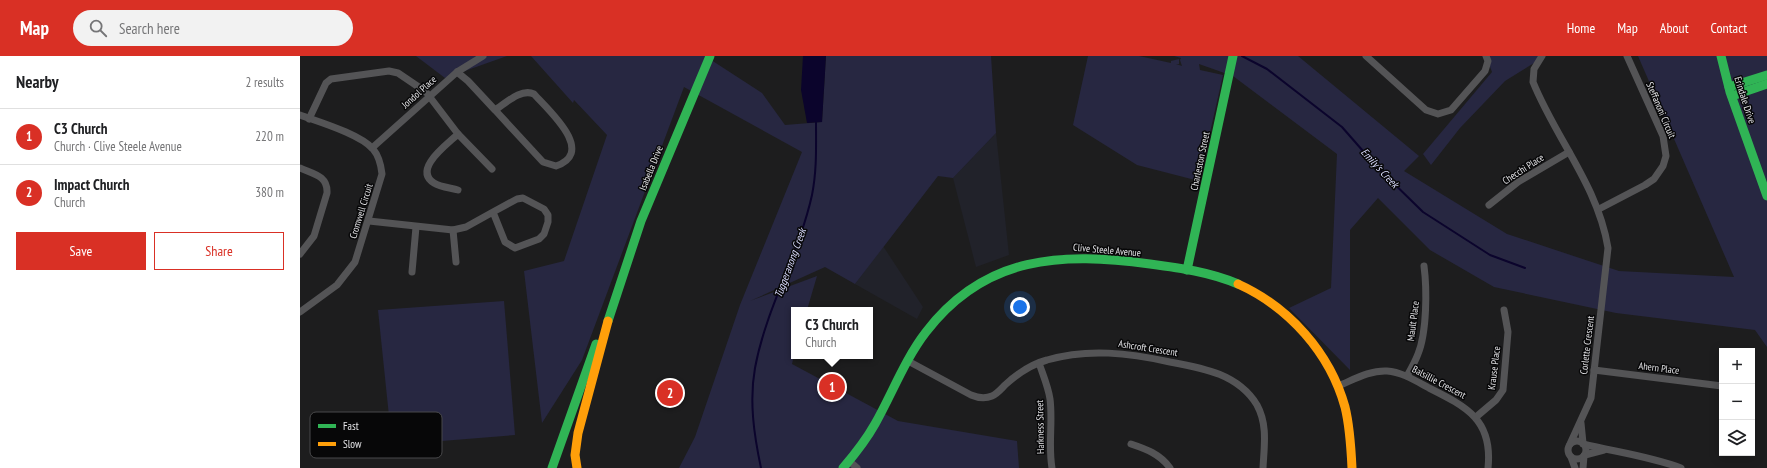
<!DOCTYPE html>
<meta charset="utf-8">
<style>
:root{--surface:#fff;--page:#f2f2f2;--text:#202124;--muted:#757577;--line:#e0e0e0;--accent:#d93025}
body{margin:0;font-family:"PT Sans Narrow",sans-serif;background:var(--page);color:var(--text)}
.controls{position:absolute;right:12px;bottom:12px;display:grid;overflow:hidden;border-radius:0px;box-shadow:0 2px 10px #0003}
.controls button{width:36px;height:36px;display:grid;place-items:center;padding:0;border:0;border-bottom:1px solid var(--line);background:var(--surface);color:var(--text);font:20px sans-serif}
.you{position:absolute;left:720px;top:251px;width:14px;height:14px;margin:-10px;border:3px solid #fff;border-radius:50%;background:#1a73e8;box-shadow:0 0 0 6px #1a73e833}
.badge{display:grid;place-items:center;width:26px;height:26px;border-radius:50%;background:var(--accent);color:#fff;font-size:13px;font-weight:700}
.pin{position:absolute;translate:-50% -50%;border:2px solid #fff;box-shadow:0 1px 4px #0006}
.popup{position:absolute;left:491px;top:251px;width:82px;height:52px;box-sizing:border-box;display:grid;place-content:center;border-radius:0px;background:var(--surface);filter:drop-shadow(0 1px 3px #0005);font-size:13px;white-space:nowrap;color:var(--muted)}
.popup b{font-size:15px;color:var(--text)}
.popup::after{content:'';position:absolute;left:50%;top:100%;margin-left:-8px;border:8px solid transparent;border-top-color:var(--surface)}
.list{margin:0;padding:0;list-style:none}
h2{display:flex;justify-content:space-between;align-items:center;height:52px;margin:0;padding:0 16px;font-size:17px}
h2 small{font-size:13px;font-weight:400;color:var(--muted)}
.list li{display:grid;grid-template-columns:26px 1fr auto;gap:12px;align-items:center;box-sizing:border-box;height:56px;padding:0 16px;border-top:1px solid var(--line)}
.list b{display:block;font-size:15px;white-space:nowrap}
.list p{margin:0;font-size:13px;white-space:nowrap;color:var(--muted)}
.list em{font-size:13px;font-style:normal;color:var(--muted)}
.actions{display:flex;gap:8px;padding:12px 16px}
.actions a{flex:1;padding:9px 0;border:1px solid var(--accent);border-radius:0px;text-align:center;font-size:14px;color:var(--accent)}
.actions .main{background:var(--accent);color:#fff}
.icon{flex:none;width:22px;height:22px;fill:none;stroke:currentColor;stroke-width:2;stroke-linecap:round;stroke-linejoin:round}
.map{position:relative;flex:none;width:1467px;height:412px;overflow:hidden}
header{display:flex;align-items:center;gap:24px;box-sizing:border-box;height:56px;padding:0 20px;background:var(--accent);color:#fff}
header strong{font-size:19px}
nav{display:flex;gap:22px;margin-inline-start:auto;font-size:14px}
.search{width:280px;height:36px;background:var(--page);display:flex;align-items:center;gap:10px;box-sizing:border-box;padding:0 14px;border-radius:22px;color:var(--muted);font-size:15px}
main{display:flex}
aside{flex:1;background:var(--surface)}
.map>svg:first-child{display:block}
.built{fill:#21222a}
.green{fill:#272741}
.water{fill:#0b042c}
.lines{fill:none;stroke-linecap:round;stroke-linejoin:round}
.stream{stroke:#0b042c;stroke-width:2}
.street{stroke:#545456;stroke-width:7}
.fast{stroke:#30b455;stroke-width:9}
.slow{stroke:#ff9f0a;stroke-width:9}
.labels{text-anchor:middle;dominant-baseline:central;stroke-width:3;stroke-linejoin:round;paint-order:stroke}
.street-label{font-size:10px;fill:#e3e3e6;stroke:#070708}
.water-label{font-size:11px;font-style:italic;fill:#d8dafc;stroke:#070708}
.key{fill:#070708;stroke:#49494b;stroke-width:1}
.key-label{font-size:11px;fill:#e3e3e6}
</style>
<header>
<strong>Map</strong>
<div class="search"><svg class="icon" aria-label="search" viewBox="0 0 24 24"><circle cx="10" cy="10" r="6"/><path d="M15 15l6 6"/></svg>Search here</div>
<nav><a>Home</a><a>Map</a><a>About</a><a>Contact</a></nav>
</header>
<main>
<aside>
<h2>Nearby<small>2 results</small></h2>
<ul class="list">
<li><span class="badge">1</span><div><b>C3 Church</b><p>Church · Clive Steele Avenue</p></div><em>220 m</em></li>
<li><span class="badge">2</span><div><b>Impact Church</b><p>Church</p></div><em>380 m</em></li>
</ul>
<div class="actions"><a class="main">Save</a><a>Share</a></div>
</aside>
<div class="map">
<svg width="1467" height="412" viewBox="0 0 1467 412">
<rect width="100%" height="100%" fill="#1d1d1e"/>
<g class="built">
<polygon points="696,77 709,199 676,211 653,122"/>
<polygon points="583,190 623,251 617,263 555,228"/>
</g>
<g class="green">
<polygon points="116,0 207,0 145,22"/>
<polygon points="231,0 405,0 462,37 485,69 522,66 526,0 691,0 696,77 653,122 638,120 555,228 525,211 450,245 517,220 507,254 494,254 494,299 492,308 598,365 717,385 719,412 379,412 395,381 440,249 502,96 384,31 282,304 242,367 224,215 264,205 307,79 274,44 273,47"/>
<polygon points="788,0 839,0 871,7 871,5 879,3 879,8 876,8 882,10 880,4 881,2 874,0 998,0 1119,100 1104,115 1207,178 1319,215 1434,221 1338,0 1467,0 1467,291 1455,274 1316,257 1194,231 1130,194 1078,142 1050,174 1050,314 989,252 1031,232 1037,98 933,20 899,8 900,14 923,19 899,125 837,109 773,69"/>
<polygon points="1186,0 1245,0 1205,25 1160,72 1131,109 1123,98 1192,16"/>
<polygon points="204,245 215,379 92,389 78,254"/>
</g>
<polygon class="water" points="503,0 526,0 522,66 507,67 501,34"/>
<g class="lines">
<g class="stream">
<polyline points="942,0 967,13 1042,71 1077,111 1123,156 1190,199 1225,212"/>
<path d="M 461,412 C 454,379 449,345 455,312 C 466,252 499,198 512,139 C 517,114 516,90 516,66"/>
</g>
<g class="street">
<polyline points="1066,0 1126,54 1138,58 1151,54 1185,15 1188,5 1186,0"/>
<path d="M 1242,0 L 1234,13 L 1233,26 C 1256,83 1298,130 1308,192 L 1291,342 L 1270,388"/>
<path d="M 157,16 L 168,25 L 195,54 C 206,47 221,32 234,38 C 247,53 297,96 256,110 L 243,106 L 195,54"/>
<path d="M 0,59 C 19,66 60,78 73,93 C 79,100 81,109 82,118 L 55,206 L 37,229 L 0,256"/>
<polyline points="9,63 26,27 31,23 89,15 98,17 126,36 158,78 192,113"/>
<path d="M 158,78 C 148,88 112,113 134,127 C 140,131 151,132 158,134"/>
<polyline points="72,92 157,16 183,0"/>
<path d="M 0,112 C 14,118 28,120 27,137 L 14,180 L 0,198"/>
<polyline points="1189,149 1218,126 1269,96"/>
<polyline points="1299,153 1345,129 1354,123 1363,110 1366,100 1363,80 1327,0"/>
<polyline points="69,165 153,174 166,171 193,156 205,186 215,192 239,183 244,178 248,166 248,159 244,153 223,142 217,143 193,156"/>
<polyline points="153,174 156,206"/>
<polyline points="112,216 116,171"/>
<path d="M 608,305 L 671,339 C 678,342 685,343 692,340 C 697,338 701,333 705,329 C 717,318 732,308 747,304 C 788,292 829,297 870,306 C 903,312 938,318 957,349 C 968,369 964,391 963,412"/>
<path d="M 739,307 C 743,319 748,330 750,343 C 753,366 748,389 752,412"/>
<polyline points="1294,314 1422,330"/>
<path d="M 1107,320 C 1111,313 1115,306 1118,298 C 1127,276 1127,233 1124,210"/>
<path d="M 1038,330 C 1053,324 1070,314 1087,315 C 1102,316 1116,325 1129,332 C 1167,351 1193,364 1188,412"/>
<polyline points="1176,361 1196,344 1203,334 1208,276 1204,254"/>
<polyline points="1281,367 1283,387"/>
<circle cx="1277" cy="394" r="9"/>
<path d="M 831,388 C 846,393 860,398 870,412"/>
<path d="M 1283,388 C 1316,396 1349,400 1381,412"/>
<polyline points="1285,399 1304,394"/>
<polyline points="1271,401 1275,412"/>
<polyline points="549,405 557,412"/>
<polyline points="1283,412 1284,400"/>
</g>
<g class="fast">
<polyline points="1421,0 1430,36 1467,140"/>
<polyline points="1429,31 1467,19"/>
<polyline points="1432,40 1467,28"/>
<polyline points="887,214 933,0"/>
<polyline points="308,265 341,165 410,0"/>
<polyline points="252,412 296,288"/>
<path d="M 543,412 C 555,398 566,384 575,368 C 592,338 605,303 626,276 C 685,199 762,196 850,208 C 880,212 910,216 938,228"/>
</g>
<g class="slow">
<path d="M 938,228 C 989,251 1030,297 1045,351 C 1050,371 1051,391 1052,412"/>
<polyline points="277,412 275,399 278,377 308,265"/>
</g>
</g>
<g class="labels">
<g class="street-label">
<text transform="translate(119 36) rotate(-42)">Jondol Place</text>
<text transform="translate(1445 44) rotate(72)">Erindale Drive</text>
<text transform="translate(1361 54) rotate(67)">Steffanoni Circuit</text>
<text transform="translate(900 105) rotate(-78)">Charleston Street</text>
<text transform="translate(351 112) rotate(-68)">Isabella Drive</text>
<text transform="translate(1223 113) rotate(-33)">Checchi Place</text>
<text transform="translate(61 155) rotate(-73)">Cromwell Circuit</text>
<text transform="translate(807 194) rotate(5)">Clive Steele Avenue</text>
<text transform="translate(1113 265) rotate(-83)">Mault Place</text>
<text transform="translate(1287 289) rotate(-83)">Corlette Crescent</text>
<text transform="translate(848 292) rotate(9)">Ashcroft Crescent</text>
<text transform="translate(1194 312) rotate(-83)">Krause Place</text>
<text transform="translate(1359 312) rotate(7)">Ahern Place</text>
<text transform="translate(1139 326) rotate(28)">Balsillie Crescent</text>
<text transform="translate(740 371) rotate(-91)">Harkness Street</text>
</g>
<g class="water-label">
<text transform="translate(1080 112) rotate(47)">Emily's Creek</text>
<text transform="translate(490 207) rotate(-70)">Tuggeranong Creek</text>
</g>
</g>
<rect x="10" y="356" width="132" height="46" rx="6" class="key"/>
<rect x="18" y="368" width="18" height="4" fill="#30b455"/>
<rect x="18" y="386" width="18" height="4" fill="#ff9f0a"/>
<g class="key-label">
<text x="43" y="374">Fast</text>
<text x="43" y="392">Slow</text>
</g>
</svg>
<div class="controls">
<button>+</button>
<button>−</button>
<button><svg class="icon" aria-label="layers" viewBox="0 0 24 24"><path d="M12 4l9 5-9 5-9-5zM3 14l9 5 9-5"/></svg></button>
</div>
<div class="you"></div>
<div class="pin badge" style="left:532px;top:331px">1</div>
<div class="popup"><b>C3 Church</b>Church</div>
<div class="pin badge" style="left:370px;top:337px">2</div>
</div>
</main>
